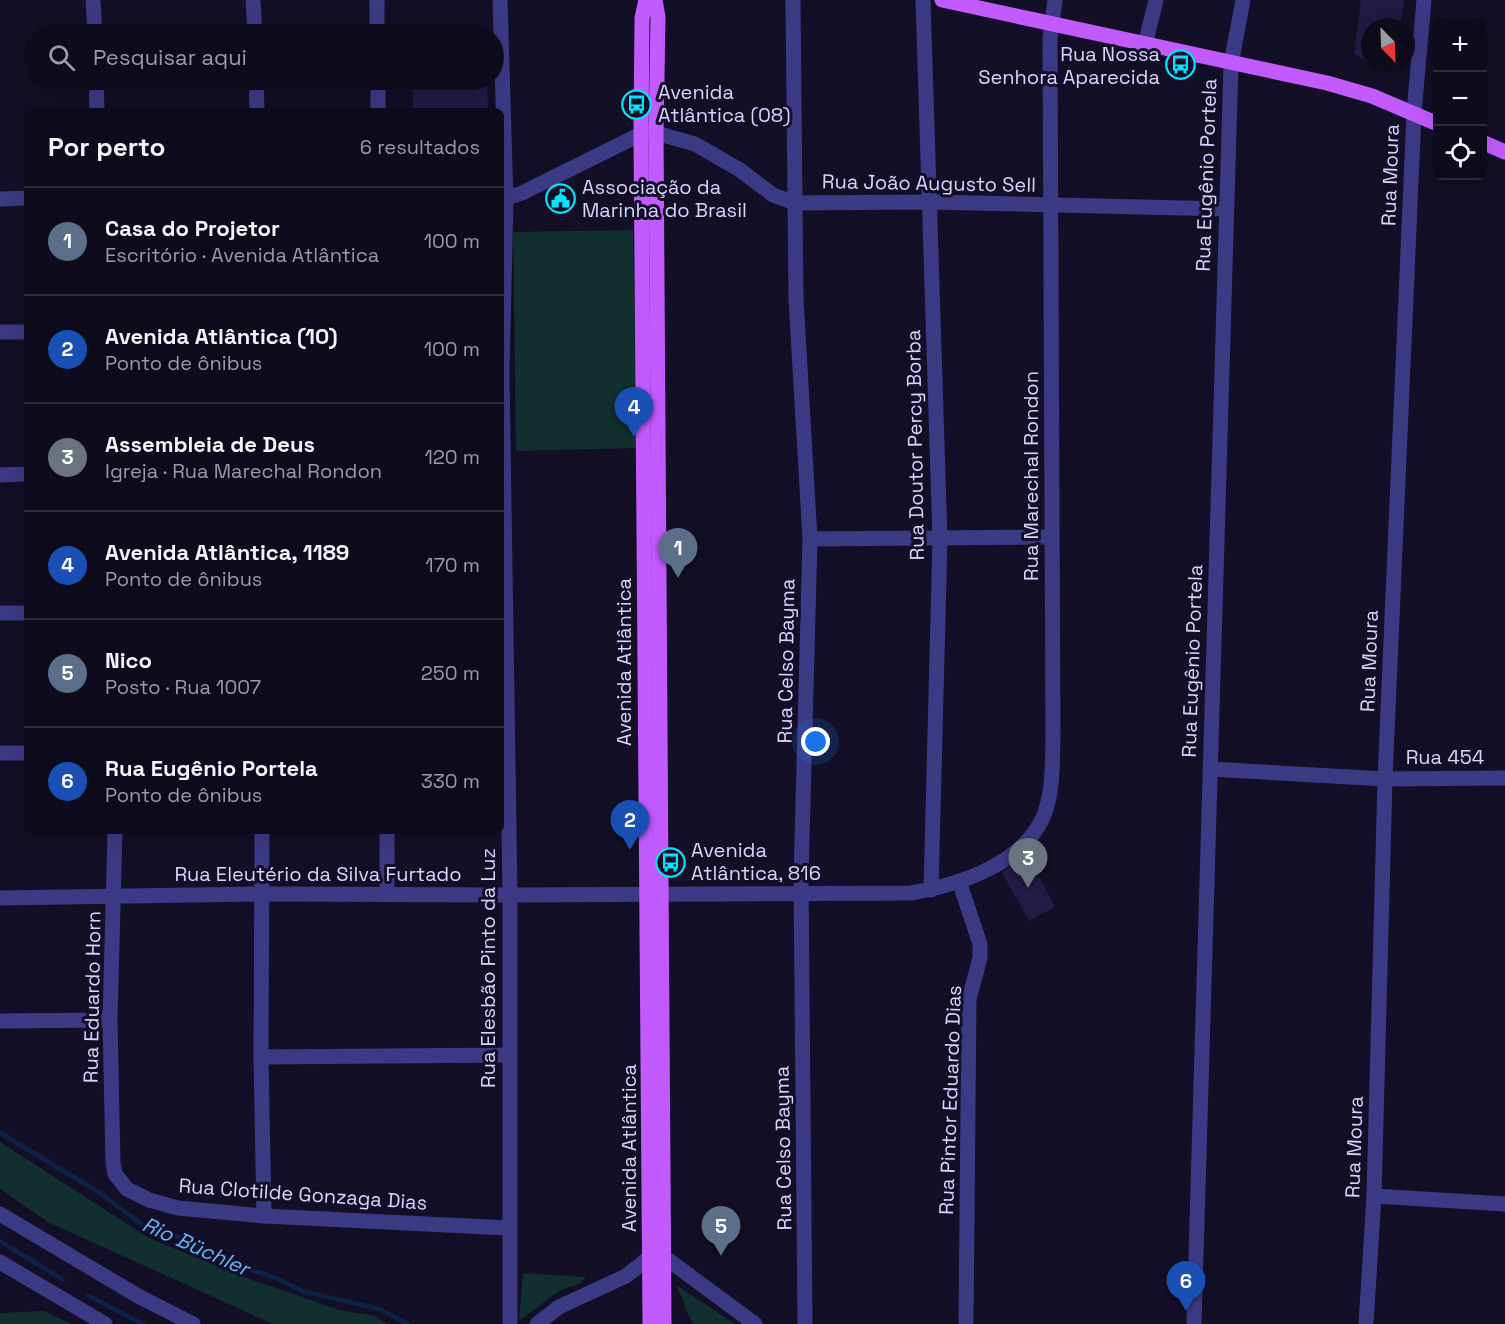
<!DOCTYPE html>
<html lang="pt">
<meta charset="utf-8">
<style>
:root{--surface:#0e0b1c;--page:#1c1929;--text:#f1f3f6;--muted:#9b9ba3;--line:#2e2b3b;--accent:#0b8043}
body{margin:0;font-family:"Space Grotesk",sans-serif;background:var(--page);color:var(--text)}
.controls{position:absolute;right:18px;top:18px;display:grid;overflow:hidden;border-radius:9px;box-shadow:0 6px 24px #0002}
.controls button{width:54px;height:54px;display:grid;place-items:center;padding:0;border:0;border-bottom:2px solid var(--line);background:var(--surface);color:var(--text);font:30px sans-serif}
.compass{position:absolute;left:1361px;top:18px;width:54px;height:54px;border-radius:50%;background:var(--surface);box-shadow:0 6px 24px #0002;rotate:157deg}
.you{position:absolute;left:816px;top:742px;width:21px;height:21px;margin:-15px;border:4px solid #fff;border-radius:50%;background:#1a73e8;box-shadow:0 0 0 9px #1a73e833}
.badge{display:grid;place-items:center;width:39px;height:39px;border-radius:50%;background:var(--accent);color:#fff;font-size:20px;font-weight:700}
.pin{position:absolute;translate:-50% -50px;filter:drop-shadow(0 2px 3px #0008)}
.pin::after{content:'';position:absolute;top:32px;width:21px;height:18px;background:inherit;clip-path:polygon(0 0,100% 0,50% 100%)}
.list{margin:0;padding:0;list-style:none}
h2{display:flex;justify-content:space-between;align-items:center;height:78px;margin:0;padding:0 24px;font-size:26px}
h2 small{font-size:20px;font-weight:400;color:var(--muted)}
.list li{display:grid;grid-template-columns:39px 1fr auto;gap:18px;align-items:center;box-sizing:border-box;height:108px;padding:0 24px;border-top:2px solid var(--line)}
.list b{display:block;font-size:22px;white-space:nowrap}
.list p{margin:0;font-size:20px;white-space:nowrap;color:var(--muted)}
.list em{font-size:20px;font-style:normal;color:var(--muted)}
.icon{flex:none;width:33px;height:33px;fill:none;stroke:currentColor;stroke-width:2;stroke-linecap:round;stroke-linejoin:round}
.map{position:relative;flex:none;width:1505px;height:1324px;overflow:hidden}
.search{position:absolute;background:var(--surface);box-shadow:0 6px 24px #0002;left:24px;top:24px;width:480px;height:66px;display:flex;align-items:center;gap:15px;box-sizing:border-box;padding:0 21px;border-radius:33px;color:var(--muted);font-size:22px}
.panel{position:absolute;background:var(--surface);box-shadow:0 6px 24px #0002;left:24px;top:108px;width:480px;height:726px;border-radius:9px}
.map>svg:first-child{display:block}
.green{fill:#12302f}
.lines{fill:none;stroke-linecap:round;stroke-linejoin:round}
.stream{stroke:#0c2248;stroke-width:4.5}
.building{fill:#241b47}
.minor{stroke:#3d3a85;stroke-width:15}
.major{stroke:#c25bff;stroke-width:15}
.labels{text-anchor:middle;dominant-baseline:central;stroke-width:6;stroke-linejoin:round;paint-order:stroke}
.poi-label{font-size:20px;fill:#d9d4ff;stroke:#130f26;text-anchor:start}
.street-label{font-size:20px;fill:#d9d4ff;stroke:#130f26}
.water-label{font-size:21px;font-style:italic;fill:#62b6ff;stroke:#130f26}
</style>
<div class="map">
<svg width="1505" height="1324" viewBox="0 0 1505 1324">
<rect width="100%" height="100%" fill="#130f26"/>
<g class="green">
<polygon points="633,230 636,448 516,451 513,232"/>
<polygon points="0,1142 149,1238 244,1277 339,1310 375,1316 387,1324 273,1324 48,1222 0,1189"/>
<polygon points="523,1273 586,1277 580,1283 559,1291 519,1321"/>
<polygon points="676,1285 735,1324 693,1324"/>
<polygon points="44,1311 72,1324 0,1324 0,1313"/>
</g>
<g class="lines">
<g class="stream">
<polyline points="0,1133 100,1193 149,1230 182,1238 220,1259 278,1279 302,1291 379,1309 408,1324"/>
<polyline points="0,1241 63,1280"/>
<polyline points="87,1295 143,1324"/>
</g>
</g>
<g class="building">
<polygon points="1361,0 1404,0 1400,27 1370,27 1370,63 1354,54"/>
<polygon points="413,80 487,80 488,111 413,111"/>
<polygon points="1027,855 1055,907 1029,921 1002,872"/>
</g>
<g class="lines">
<g class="minor">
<polyline points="93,0 95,34"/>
<polyline points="253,0 255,34"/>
<polyline points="377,0 377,34"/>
<polyline points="500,0 506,200 502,373 510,895 510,1324"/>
<polyline points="793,0 796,299 810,539 801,878 805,1324"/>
<polyline points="923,0 940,539 931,890"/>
<polyline points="1145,45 1156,0"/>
<polyline points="96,80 97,111"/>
<polyline points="256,80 257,111"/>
<polyline points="378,80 378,111"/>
<polyline points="0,199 27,198"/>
<polyline points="501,200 522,193 641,134 656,133 695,144 740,170 773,195 795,203 930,202 1226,209"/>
<polyline points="0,332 27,332"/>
<polyline points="0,475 27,474"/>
<polyline points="810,539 1052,537"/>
<polyline points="0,613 27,613"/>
<polyline points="0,753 27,753"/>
<polyline points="1210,769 1385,779 1505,778"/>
<polyline points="115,831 110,1020 113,1163 115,1174 127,1189 149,1200 178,1208 264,1216 508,1228"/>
<polyline points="262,831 261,1057 264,1216"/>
<polyline points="387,831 387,893"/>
<polyline points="959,881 980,944 980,958 969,999 966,1324"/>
<path d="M 0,898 L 264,894 L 510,895 L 911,893 C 959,885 1024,864 1044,815 C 1053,792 1052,766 1053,742 L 1050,38 L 1055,0"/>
<polyline points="0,1021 110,1020"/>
<polyline points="261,1057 508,1055"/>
<polyline points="1374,1196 1505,1204"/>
<polyline points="0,1214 138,1296 193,1324"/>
<polyline points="0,1262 105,1324"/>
<polyline points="537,1324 559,1307 626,1276 650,1257 663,1256 755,1324"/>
<polyline points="1194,1324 1231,64 1243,0"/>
<polyline points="1366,1324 1374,1196 1385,779 1414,113 1424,0"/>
</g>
<g class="major">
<polyline points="646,0 642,18 641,134 650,1324"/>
<polyline points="655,0 658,17 656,133 664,1324"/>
<polyline points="942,0 1327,83 1372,96 1438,124"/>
<polyline points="1482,142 1505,152"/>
</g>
</g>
<defs>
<symbol id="bus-ring" viewBox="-11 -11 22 22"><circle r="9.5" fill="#130f26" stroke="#00e5ff" stroke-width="1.5"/><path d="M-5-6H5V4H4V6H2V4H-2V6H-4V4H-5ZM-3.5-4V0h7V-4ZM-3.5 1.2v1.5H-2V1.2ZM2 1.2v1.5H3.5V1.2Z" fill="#00e5ff"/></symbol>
<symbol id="civic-ring" viewBox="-11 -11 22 22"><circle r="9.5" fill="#130f26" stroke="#00e5ff" stroke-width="1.5"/><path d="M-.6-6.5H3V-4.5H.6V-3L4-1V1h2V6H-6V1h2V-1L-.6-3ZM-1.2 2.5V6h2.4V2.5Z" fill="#00e5ff"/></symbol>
</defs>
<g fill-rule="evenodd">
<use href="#bus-ring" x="1164" y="48" width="33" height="33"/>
<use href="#bus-ring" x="620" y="88" width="33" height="33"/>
<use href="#civic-ring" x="544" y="182" width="33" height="33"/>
<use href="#bus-ring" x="654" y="846" width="33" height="33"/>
</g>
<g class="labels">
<g class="poi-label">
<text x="1160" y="54" text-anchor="end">Rua Nossa<tspan x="1160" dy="23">Senhora Aparecida</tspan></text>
<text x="658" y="92">Avenida<tspan x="658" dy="23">Atlântica (08)</tspan></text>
<text x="582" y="187">Associação da<tspan x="582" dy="23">Marinha do Brasil</tspan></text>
<text x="691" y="850">Avenida<tspan x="691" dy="23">Atlântica, 816</tspan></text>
</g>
<g class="street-label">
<text transform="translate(1206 175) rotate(-88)">Rua Eugênio Portela</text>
<text transform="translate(1390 175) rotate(-88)">Rua Moura</text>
<text transform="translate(929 183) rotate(1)">Rua João Augusto Sell</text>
<text transform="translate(915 445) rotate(-91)">Rua Doutor Percy Borba</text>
<text transform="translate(1031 476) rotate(-90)">Rua Marechal Rondon</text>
<text transform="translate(786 661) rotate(-89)">Rua Celso Bayma</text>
<text transform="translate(1192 661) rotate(-88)">Rua Eugênio Portela</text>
<text transform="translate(1369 661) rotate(-88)">Rua Moura</text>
<text transform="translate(624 662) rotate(-90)">Avenida Atlântica</text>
<text x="1445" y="757">Rua 454</text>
<text x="318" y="874">Rua Eleutério da Silva Furtado</text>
<text transform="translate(488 968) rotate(-90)">Rua Elesbão Pinto da Luz</text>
<text transform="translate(92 997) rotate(-89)">Rua Eduardo Horn</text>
<text transform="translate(950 1100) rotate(-88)">Rua Pintor Eduardo Dias</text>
<text transform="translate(1354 1147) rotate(-88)">Rua Moura</text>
<text transform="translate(629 1148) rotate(-90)">Avenida Atlântica</text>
<text transform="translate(783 1148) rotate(-91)">Rua Celso Bayma</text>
<text transform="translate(303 1194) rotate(4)">Rua Clotilde Gonzaga Dias</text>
</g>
<g class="water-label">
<text transform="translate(196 1246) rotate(24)">Rio Büchler</text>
</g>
</g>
</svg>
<div class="controls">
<button>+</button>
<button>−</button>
<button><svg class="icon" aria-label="locate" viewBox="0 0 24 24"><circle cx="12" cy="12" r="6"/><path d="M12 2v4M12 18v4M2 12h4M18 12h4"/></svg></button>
</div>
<svg class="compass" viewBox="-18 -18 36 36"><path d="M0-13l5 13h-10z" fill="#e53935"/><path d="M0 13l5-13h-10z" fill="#9b9ba3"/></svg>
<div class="you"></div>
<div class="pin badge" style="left:678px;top:578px;background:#5c6f8a">1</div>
<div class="pin badge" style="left:630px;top:850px;background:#1a4fb4">2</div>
<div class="pin badge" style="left:1028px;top:888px;background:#6b7280">3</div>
<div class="pin badge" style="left:634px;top:437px;background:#1a4fb4">4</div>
<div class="pin badge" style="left:721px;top:1256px;background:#5c6f8a">5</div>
<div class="pin badge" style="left:1186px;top:1311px;background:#1a4fb4">6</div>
<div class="search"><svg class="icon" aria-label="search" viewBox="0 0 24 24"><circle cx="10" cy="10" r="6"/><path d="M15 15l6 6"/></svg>Pesquisar aqui</div>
<section class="panel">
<h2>Por perto<small>6 resultados</small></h2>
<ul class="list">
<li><span class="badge" style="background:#5c6f8a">1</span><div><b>Casa do Projetor</b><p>Escritório · Avenida Atlântica</p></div><em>100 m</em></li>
<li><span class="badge" style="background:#1a4fb4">2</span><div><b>Avenida Atlântica (10)</b><p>Ponto de ônibus</p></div><em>100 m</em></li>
<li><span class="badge" style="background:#6b7280">3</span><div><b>Assembleia de Deus</b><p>Igreja · Rua Marechal Rondon</p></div><em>120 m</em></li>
<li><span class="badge" style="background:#1a4fb4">4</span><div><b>Avenida Atlântica, 1189</b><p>Ponto de ônibus</p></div><em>170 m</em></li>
<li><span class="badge" style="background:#5c6f8a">5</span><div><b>Nico</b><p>Posto · Rua 1007</p></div><em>250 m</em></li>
<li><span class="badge" style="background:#1a4fb4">6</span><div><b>Rua Eugênio Portela</b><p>Ponto de ônibus</p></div><em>330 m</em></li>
</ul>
</section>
</div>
